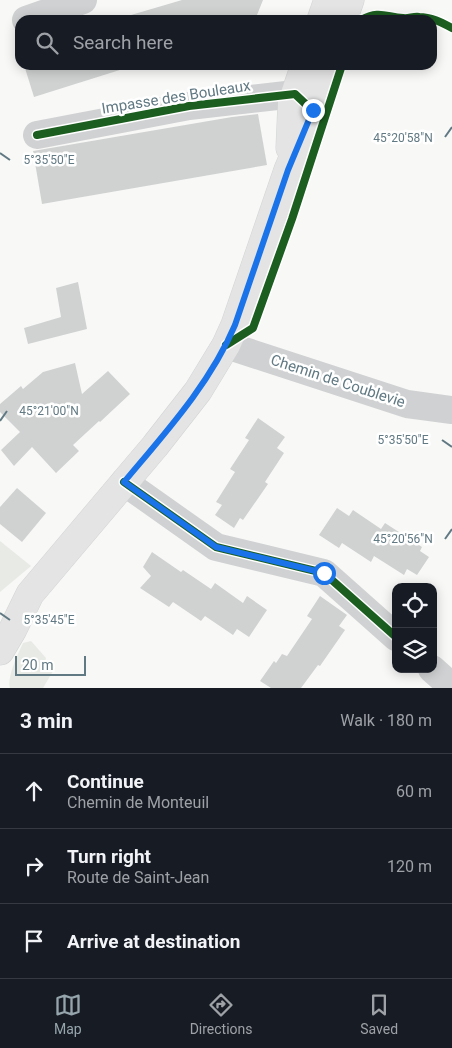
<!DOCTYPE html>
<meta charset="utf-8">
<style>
:root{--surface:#171b24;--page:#20242c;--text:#f1f3f6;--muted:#9ea1a6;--line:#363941;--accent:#96a5ac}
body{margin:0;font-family:Roboto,sans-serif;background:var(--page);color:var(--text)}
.controls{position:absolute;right:15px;bottom:15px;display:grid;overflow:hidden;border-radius:10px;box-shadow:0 2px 12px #0003}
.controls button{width:45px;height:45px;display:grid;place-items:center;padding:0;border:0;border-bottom:1px solid var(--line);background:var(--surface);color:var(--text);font:25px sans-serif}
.scale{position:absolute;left:15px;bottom:12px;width:71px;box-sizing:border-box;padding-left:5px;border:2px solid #617983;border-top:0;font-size:14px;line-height:18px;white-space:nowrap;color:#617983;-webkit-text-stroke:4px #fff;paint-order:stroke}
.stop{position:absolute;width:15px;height:15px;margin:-11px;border:4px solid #1a73e8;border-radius:50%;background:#fff}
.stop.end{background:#1a73e8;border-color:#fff;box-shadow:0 1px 5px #0008}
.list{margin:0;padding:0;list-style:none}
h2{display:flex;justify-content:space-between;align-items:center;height:65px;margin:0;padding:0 20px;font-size:21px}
h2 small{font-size:16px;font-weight:400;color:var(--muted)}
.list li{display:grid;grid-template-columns:32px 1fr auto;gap:15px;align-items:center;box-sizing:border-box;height:75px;padding:0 20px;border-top:1px solid var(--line)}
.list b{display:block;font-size:19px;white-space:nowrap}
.list p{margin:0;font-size:16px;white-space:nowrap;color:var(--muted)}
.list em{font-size:16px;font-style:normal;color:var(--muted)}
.icon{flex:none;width:28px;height:28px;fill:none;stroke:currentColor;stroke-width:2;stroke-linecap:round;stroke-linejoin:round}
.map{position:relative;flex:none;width:452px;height:688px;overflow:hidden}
.search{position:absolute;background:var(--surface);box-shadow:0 2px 12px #0003;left:15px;right:15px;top:15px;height:55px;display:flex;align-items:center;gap:12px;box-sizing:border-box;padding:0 18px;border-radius:15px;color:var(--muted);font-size:19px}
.sheet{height:290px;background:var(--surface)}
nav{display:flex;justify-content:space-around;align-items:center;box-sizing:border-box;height:70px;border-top:1px solid var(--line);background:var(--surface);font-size:14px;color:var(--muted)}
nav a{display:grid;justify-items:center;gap:2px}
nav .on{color:var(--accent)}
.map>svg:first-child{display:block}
.green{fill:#e8ebe5}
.building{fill:#d0d2d2}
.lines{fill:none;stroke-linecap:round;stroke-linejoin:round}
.major-casing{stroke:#d3d5d5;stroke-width:29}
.minor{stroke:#d0d1d2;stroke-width:28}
.major{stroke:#e3e4e3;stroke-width:28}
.cycleway-casing{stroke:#fff;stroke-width:11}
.cycleway{stroke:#1b5e20;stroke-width:8}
.route{stroke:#1a73e8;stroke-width:6}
.ticks{fill:none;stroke:#617983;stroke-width:2}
.labels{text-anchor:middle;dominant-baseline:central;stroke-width:5;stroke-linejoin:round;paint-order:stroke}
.street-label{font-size:15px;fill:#617983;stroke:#fff}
.ticks-label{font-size:12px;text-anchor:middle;fill:#617983;stroke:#fff;stroke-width:5;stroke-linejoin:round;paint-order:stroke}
</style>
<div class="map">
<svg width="452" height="688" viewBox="0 0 452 688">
<rect width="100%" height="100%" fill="#f8f8f7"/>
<g class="green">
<polygon points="0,541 31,566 0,592"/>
<path d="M 31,641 L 46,658 L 44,667 L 53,671 L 43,688 L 10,688 C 7,676 18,654 23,643 Z"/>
</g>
<g class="building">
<polygon points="182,0 263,0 255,20 132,20 131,15"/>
<polygon points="24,65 123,65 123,69 34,97"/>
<polygon points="258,114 267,165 42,204 33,151 232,117"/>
<polygon points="78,282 87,329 28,344 24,328 61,317 56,288"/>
<polygon points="75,363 82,394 108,371 130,394 100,422 99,421 73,445 79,451 56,473 32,447 14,466 1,450 20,432 0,412 0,404 21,386 23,389 43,372"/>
<polygon points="258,418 285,437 277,448 284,453 265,482 268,484 243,520 240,518 234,528 215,515 222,505 216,502 235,472 230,469 249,440 245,438"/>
<polygon points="17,488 46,513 22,542 0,524 0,507"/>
<polygon points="337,508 349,516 353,510 381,529 385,523 422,547 420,551 429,557 417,575 407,569 404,575 374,556 371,562 342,543 339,548 319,535"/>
<polygon points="152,552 181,572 183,570 211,589 215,583 243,603 247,596 267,610 249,637 237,629 233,635 205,616 201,621 173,602 169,607 140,588 151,576 143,567"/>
<polygon points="320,596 347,615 339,626 345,630 320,666 318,665 301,688 271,688 260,681 274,661 276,663 282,654 287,656 312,619 307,616"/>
</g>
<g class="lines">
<defs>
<g id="major">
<polyline points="321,20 328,0"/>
<polyline points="343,20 350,0"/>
<polyline points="290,148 292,103 305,65"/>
<polyline points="0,651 13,629 30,594 155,446 198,391 226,345 235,325 288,170 313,111 328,65"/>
</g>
</defs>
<use href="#major" class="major-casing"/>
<g class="minor">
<polyline points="26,20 83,0"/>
<polyline points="37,135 189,106 295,94 312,109"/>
<polyline points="226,345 407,404 452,410"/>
<polyline points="124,482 216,547 324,573 396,637"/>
<polyline points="432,669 451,686 451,688"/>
</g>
<use href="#major" class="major"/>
<defs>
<g id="cycleway">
<path d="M 361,20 C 379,10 386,17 403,18 C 408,19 414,16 419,17 C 431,17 441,22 452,28"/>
<polyline points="37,135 189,106 295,94 313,111"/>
<polyline points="226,345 253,328 292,219 342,65"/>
<polyline points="124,482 216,547 324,573 396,637"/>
</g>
</defs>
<use href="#cycleway" class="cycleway-casing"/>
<use href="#cycleway" class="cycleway"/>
</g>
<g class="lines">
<path class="route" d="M 313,110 L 288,170 L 235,325 C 210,384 165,433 124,482 L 216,547 L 324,573"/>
</g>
<path class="ticks" d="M 445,137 L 452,127M 0,153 L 10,160M 0,421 L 7,411M 442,440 L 452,447M 445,539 L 452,529M 0,613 L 10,620"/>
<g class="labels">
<g class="street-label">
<text transform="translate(176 97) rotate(-9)">Impasse des Bouleaux</text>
<text transform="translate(338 381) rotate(18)">Chemin de Coublevie</text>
</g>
</g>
<g class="ticks-label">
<text x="403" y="142">45°20'58"N</text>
<text x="49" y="164">5°35'50"E</text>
<text x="49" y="415">45°21'00"N</text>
<text x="403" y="444">5°35'50"E</text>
<text x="403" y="543">45°20'56"N</text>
<text x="49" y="624">5°35'45"E</text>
</g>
</svg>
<div class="controls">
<button><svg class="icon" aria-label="locate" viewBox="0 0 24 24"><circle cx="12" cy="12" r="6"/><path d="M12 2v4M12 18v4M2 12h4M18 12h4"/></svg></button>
<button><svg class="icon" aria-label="layers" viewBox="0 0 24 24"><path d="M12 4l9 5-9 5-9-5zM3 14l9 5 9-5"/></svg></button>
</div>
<div class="scale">20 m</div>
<div class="stop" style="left:324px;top:573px"></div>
<div class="stop end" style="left:313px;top:110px"></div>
<div class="search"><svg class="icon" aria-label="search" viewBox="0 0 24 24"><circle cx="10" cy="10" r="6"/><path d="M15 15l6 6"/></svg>Search here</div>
</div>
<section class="sheet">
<h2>3 min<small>Walk · 180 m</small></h2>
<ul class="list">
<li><svg class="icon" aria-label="ahead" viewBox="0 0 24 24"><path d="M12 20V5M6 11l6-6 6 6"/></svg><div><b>Continue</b><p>Chemin de Monteuil</p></div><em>60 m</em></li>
<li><svg class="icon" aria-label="right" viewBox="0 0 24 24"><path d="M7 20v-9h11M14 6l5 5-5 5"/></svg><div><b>Turn right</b><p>Route de Saint-Jean</p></div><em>120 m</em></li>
<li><svg class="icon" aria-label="arrive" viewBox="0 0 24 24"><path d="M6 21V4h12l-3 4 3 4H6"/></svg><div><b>Arrive at destination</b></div></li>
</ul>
</section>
<nav>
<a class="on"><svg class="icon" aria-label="map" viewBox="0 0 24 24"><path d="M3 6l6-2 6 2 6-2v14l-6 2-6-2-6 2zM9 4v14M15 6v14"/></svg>Map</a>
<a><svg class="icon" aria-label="directions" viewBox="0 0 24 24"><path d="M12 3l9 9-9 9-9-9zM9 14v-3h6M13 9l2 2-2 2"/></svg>Directions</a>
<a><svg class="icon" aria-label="saved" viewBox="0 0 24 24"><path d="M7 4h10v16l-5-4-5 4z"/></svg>Saved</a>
</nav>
